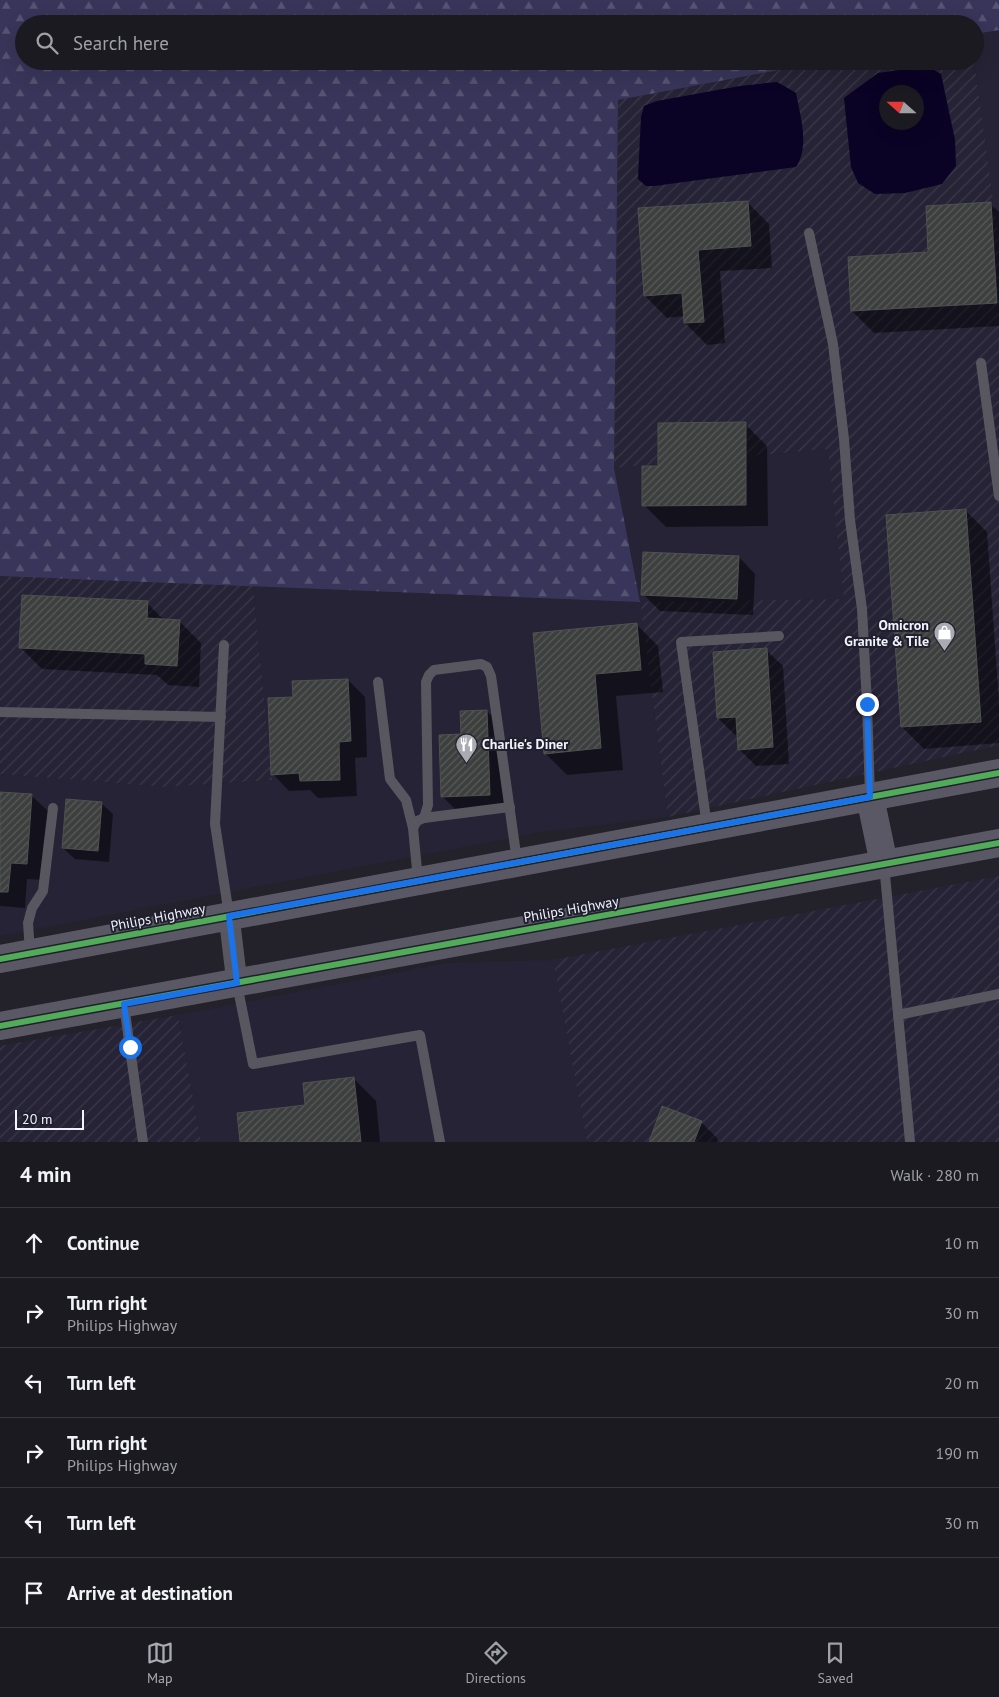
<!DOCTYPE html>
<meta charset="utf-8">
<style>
:root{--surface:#1a1a20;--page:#27272d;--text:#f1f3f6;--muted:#9fa1a5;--line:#38383e;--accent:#aaaab3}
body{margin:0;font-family:"PT Sans",sans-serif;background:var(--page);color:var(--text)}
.compass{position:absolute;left:879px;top:85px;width:45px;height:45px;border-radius:50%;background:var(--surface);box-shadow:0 5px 20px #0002;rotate:291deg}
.scale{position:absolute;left:15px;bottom:12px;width:69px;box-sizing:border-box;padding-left:5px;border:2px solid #f3f3fd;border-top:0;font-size:14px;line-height:18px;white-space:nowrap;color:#f3f3fd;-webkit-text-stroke:4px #201f2d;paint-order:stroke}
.stop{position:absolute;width:15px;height:15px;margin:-11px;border:4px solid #1a73e8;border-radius:50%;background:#fff}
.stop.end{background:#1a73e8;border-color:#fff;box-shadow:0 1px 5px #0008}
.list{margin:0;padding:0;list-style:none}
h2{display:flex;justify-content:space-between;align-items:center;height:65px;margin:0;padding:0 20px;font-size:21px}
h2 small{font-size:16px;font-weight:400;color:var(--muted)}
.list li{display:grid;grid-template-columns:32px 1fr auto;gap:15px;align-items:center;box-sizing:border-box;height:70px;padding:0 20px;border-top:1px solid var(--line)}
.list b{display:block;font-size:19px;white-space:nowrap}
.list p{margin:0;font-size:16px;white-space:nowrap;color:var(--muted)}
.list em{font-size:16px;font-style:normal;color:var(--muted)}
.icon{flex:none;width:28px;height:28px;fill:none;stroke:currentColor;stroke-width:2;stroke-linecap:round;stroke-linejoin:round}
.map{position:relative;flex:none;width:999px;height:1142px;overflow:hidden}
.search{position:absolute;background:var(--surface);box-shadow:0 5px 20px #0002;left:15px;right:15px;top:15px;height:55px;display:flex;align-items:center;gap:12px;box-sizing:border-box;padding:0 18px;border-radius:28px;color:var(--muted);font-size:19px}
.sheet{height:485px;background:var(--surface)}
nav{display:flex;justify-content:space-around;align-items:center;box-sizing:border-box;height:70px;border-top:1px solid var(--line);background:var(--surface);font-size:14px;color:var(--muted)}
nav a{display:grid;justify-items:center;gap:2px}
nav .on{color:var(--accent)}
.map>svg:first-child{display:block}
.built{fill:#252335}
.industrial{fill:url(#industrial-furrows);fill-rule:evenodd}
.forest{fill:url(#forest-firs)}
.water{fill:#0b0325;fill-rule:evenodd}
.shadow{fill:#0007}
.building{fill:url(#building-hatch);stroke:#4f5050}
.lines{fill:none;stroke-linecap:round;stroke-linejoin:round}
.service{stroke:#585760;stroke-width:10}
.minor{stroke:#585760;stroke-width:21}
.primary{stroke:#595864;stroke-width:28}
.cycleway-casing{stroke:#201f2d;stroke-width:9}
.cycleway{stroke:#51ab58;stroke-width:6}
.route{stroke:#1a73e8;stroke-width:6}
.labels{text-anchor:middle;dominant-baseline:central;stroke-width:4;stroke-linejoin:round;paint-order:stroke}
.poi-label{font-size:14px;font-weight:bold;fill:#f3f3fd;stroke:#201f2d;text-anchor:end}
.street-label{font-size:14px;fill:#f3f3fd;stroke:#201f2d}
</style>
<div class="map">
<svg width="999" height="1142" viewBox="0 0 999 1142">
<defs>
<pattern id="industrial-furrows" width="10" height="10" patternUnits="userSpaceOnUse" patternTransform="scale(1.25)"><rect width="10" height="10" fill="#252335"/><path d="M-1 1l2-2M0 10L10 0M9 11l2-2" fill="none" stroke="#3a3949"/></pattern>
<pattern id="forest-firs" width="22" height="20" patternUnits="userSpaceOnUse" patternTransform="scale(1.25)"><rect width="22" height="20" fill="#39355a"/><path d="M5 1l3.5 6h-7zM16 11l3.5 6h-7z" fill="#565373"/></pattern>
<pattern id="building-hatch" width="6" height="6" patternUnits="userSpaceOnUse" patternTransform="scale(1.25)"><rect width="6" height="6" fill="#3d3e3e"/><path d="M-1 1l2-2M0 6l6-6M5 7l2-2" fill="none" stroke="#5a5a5b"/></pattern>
</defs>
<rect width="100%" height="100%" fill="#23222a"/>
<g class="built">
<polygon points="999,30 999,242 974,61 975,61 975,34"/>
<polygon points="829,449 844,599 640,602 668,817 541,832 0,936 0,774 166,787 272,780 253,586 640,602 614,468"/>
<polygon points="553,960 587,1142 201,1142 178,1015 447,963"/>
</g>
<g class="industrial">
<path d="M 827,61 L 974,61 L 999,242 L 999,745 L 668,817 L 640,602 L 844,599 L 828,449 L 614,468 L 618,100 ZM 886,92 L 916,92 L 916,122 L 886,122 Z"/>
<polygon points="0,576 253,586 272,780 166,787 0,774"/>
<polygon points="999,876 999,1142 587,1142 553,960"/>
<polygon points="178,1015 201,1142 0,1142 0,1046"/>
</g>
<polygon class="forest" points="0,0 999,0 999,30 975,34 975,24 24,24 24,61 827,61 618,100 614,468 640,602 0,576"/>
<g class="water">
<path d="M 927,66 L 941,74 L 955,140 L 956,166 L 942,184 L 905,193 L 875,194 L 858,183 L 851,167 L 844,98 L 878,73 ZM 886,92 L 916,92 L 916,122 L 886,122 Z"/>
<path d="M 777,82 L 796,93 C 800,116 810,146 796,167 L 654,186 L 646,186 L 638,179 L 641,117 L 644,106 L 657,101 L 740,86 Z"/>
</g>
<g class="shadow">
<polygon points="747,202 769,224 772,268 720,271 725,343 707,345 685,323 684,316 667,318 645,296"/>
<polygon points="991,204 999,212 999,326 874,333 852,311 929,254"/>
<polygon points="745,424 767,446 768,526 666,527 644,505 659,467"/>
<polygon points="965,510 987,532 999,701 999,743 924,749 902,727"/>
<polygon points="739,557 755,574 753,615 660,611 643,594"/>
<polygon points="147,603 165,621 179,621 201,643 199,687 168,685 157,675 42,669 20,647"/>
<polygon points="636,624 658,646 663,692 616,696 623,770 567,775 545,753 535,634"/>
<polygon points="766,650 783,666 789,764 756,766 739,749 738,734 735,735 718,718"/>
<polygon points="348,680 365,697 367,757 355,758 357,796 318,798 310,790 289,791 273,774 294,698"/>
<polygon points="487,711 503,728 506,811 459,813 442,796 462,735"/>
<polygon points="0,793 32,796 49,812 43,880 27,879 25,908 0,906"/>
<polygon points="101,803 113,814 109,862 75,859 63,848"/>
<polygon points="354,1079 376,1101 380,1142 241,1142"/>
<polygon points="701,1122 718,1139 717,1142 650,1142"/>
</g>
<g class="building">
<polygon points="748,201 751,246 698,250 704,322 684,323 682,293 644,296 638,208"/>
<polygon points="991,202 997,303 851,311 848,257 928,252 926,206"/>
<polygon points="746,422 746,505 642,506 642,466 658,466 658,423"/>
<polygon points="966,509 981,722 901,727 886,515"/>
<polygon points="643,552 739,556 737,599 641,595"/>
<polygon points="22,595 148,601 147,618 180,620 177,666 145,664 145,654 19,648"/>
<polygon points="637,623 641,670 595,674 601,748 544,754 533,633"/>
<polygon points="767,648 773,747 738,750 736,717 717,718 713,652"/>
<polygon points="348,679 351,741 339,742 340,780 300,781 299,773 271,775 268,698 293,697 292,681"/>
<polygon points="487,710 490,795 441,797 439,735 461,734 460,711"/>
<polygon points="0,792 32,794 27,864 11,863 8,892 0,892"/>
<polygon points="66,799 102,802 98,851 62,848"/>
<polygon points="354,1077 361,1142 240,1142 237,1113 305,1105 303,1083"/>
<polygon points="662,1106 702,1121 694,1142 649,1142"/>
</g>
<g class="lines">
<g class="service">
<polyline points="809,233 833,344 844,439 850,520 862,609 867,704 870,796"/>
<polyline points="981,363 999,496"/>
<polyline points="224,645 215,824 229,915"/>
<polyline points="378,682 390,779 406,800 413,828"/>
<polyline points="0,712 221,717"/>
<polyline points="424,818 428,805 426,682 429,675 434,670 481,664 487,667 491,676 517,861"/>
<polyline points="707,826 681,642 779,636"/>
<polyline points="884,864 910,1142"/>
<polyline points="418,880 413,828 417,821 424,818 510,807"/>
<polyline points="30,952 28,923 32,908 43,891 53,808"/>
<polyline points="237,984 253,1064 420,1035 440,1142"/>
<polyline points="124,1005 143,1142"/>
<polyline points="898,1015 999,994"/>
</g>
<polyline class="minor" points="229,916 237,983"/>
<g class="primary">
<polyline points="870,797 884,864"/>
<polyline points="0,959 999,773"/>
<polyline points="0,1026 999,843"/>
</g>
<defs>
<g id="cycleway">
<polyline points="0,959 999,773"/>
<polyline points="0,1026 999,843"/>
</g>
</defs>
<use href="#cycleway" class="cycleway-casing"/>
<use href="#cycleway" class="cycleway"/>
</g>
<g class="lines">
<polyline class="route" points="130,1047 124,1004 237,983 229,916 870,797 867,704"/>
</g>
<defs>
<symbol id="shop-pin" viewBox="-11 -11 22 30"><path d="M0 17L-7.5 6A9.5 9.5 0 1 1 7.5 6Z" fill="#aaaab3" stroke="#201f2d"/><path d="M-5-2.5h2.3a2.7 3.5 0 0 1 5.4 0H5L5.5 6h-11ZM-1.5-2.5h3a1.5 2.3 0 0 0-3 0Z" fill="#fff"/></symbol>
<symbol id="restaurant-pin" viewBox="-11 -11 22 30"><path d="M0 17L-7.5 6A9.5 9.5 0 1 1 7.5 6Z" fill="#aaaab3" stroke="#201f2d"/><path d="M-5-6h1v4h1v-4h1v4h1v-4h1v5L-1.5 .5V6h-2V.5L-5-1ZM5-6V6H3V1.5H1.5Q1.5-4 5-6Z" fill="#fff"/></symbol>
</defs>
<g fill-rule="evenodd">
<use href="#shop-pin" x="932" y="620" width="25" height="34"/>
<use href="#restaurant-pin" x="454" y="732" width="25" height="34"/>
</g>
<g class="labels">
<g class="poi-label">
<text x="929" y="625">Omicron<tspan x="929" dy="16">Granite &amp; Tile</tspan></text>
<text x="482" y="744" text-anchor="start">Charlie's Diner</text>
</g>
<g class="street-label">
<text transform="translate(571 909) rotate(-10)">Philips Highway</text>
<text transform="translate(158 917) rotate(-11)">Philips Highway</text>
</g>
</g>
</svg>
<svg class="compass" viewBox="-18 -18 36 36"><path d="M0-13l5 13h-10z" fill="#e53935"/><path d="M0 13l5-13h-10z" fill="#9fa1a5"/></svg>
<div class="scale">20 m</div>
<div class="stop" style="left:130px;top:1047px"></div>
<div class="stop end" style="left:867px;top:704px"></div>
<div class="search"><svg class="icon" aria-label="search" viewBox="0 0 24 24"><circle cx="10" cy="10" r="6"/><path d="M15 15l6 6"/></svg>Search here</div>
</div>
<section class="sheet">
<h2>4 min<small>Walk · 280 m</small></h2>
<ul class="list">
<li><svg class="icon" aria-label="ahead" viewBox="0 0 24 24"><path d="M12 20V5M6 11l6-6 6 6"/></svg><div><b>Continue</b></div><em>10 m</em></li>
<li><svg class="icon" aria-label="right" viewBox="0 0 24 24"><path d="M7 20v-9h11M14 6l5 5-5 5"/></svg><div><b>Turn right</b><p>Philips Highway</p></div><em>30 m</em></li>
<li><svg class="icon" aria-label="left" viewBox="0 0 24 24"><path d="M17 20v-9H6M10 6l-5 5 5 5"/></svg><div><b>Turn left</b></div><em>20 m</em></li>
<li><svg class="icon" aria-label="right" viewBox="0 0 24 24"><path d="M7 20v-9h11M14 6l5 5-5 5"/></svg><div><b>Turn right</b><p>Philips Highway</p></div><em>190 m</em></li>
<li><svg class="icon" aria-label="left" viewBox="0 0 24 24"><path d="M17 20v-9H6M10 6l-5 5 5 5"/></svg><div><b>Turn left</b></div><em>30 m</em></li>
<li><svg class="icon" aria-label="arrive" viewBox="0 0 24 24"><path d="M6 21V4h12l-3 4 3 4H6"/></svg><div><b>Arrive at destination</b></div></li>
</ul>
</section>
<nav>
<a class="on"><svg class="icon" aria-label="map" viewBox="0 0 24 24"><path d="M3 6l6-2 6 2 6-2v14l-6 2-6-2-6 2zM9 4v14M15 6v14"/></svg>Map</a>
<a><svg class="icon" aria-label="directions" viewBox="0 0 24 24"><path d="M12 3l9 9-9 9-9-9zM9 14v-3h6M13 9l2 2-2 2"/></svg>Directions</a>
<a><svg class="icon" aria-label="saved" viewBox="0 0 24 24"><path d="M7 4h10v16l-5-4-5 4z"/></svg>Saved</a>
</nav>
